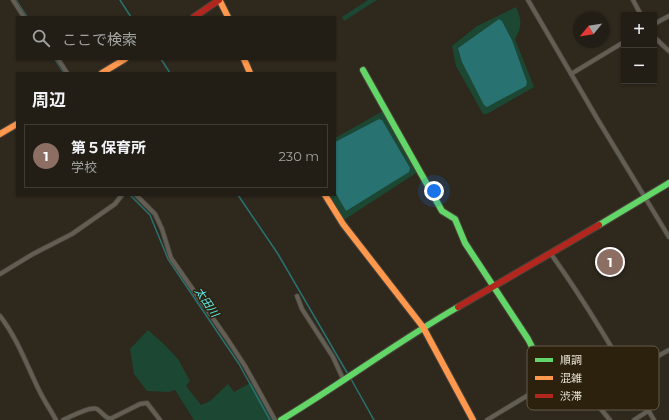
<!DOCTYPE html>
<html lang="ja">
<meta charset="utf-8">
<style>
:root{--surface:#221e16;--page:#2a271f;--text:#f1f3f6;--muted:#a2a2a1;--line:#3f3c35;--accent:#1a73e8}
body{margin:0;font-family:Montserrat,"Noto Sans JP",sans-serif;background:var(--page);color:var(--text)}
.controls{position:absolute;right:12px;top:12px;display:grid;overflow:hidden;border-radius:0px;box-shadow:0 1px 3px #0004}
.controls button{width:36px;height:36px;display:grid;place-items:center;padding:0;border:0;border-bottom:1px solid var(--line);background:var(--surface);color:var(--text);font:20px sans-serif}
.compass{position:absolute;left:573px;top:12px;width:36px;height:36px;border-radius:50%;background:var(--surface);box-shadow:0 1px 3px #0004;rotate:240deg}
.you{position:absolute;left:434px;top:191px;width:14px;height:14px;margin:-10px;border:3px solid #fff;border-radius:50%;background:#1a73e8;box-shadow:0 0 0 6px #1a73e833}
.badge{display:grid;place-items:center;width:26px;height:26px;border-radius:50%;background:var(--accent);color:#fff;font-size:13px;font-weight:700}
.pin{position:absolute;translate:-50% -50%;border:2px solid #fff;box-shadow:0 1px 4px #0006}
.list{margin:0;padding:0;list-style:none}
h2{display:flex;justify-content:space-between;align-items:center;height:52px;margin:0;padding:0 16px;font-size:17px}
h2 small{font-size:13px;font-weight:400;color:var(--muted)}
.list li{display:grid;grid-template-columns:26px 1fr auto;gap:12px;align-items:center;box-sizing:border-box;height:64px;margin:0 8px 8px;padding:0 8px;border:1px solid var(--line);border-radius:0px}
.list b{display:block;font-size:15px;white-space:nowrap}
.list p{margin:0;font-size:13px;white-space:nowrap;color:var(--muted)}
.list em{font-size:13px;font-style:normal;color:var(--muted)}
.icon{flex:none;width:22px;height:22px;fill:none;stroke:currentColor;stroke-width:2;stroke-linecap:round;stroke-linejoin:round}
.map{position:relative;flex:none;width:669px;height:420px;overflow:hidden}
.search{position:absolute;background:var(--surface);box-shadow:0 1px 3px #0004;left:16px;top:16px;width:320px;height:44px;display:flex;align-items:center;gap:10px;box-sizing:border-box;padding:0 14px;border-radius:0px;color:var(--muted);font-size:15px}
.panel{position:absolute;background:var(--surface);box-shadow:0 1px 3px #0004;left:16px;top:72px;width:320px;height:124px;border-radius:0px}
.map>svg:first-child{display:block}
.green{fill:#1c4733;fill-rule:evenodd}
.water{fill:#297272}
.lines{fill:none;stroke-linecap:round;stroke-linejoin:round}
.stream{stroke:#297272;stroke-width:1.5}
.street-casing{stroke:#48433a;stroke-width:5.5}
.fast-casing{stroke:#48433a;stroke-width:8}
.slow-casing{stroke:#48433a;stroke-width:8}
.jam-casing{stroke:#48433a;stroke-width:8}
.street{stroke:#635e54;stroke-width:4}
.fast{stroke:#63d668;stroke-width:6}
.slow{stroke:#ff974d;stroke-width:6}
.jam{stroke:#b3261e;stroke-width:6}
.labels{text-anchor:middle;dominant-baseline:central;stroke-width:3;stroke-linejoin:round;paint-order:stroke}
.water-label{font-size:11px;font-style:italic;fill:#5cf0f2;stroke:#2b210d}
.key{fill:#2b210d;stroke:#645b49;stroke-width:1}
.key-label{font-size:11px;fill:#eae3d6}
</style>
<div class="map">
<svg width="669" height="420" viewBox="0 0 669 420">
<rect width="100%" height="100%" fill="#2e281d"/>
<g class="green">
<polygon points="368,0 377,0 344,21 342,17"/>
<path d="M 516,7 C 522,20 522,27 515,39 L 534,87 L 487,114 L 483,114 L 456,66 L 452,46 L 477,26 ZM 499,19 L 502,21 L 512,40 L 527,82 L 458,48 Z"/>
<polygon points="383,111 418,170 416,173 344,220 329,195 335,195 335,192 346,211 382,120 379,119 335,142 335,138"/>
<polygon points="148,330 165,345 178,359 190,381 186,386 201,405 210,401 228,384 234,392 252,382 273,420 194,420 175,390 169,392 147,391 134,374 130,349"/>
</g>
<g class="water">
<polygon points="499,19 502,21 512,40 527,82 526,86 487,107 484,105 462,62 458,48"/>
<polygon points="379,119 382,120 410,168 409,172 346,211 335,192 335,142"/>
</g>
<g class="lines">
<g class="stream">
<polyline points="16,0 27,17"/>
<polyline points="120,0 131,17"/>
<polyline points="55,59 64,73"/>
<polyline points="161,59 170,73"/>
<polyline points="130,195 150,215 168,259 239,364 270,420"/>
<polyline points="238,195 278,254 349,376"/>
<polyline points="351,379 374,420"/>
</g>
<defs>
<g id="street">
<polyline points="13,0 24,17"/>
<polyline points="528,0 598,120 669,237"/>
<polyline points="633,0 641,15"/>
<polyline points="654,24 669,16"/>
<polyline points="654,37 669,51"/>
<polyline points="58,59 67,73"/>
<polyline points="571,74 624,42"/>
<polyline points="136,195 155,214 162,229 171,258 226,337 245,366 275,420"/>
<path d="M 551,254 C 589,307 621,363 654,420"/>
<polyline points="0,274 33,254 72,234 115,204 122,195"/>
<polyline points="297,296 302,309 333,357 344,381"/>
<path d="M 0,316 C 17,338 26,363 38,388 C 43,399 50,409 56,420"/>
<path d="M 579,367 C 586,387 596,405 610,420"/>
<polyline points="627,373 669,350"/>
<path d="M 63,420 C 70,417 90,406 97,409 C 102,412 104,417 110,419 L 140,404 L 147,403 L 160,420"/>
<polyline points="487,420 550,382 614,350"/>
<polyline points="634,420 648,411"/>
</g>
<g id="fast">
<polyline points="363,70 442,211 455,219 465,243 528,339 550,382"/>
<polyline points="599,225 669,183"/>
<path d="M 281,420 C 341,384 397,342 458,307"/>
</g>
<g id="slow">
<polyline points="220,1 228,17"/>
<polyline points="244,59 250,73"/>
<polyline points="102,73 125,59"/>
<polyline points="0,134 17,124"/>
<polyline points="325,195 343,224 423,327 473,420"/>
</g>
<g id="jam">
<polyline points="194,17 219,0"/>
<polyline points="458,307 599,225"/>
</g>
</defs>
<use href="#street" class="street-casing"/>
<use href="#fast" class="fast-casing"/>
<use href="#slow" class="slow-casing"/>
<use href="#jam" class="jam-casing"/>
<use href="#street" class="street"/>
<use href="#fast" class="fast"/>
<use href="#slow" class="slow"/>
<use href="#jam" class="jam"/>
</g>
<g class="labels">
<g class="water-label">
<text transform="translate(207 302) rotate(56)">太田川</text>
</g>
</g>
<rect x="527" y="346" width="132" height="64" rx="6" class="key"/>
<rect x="535" y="358" width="18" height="4" fill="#63d668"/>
<rect x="535" y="376" width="18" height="4" fill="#ff974d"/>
<rect x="535" y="394" width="18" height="4" fill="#b3261e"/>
<g class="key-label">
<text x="560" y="364">順調</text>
<text x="560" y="382">混雑</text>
<text x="560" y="400">渋滞</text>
</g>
</svg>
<div class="controls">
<button>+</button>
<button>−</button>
</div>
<svg class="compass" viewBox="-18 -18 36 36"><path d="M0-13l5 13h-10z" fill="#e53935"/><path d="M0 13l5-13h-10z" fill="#a2a2a1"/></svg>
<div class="you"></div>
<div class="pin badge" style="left:610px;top:262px;background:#8d6e63">1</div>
<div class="search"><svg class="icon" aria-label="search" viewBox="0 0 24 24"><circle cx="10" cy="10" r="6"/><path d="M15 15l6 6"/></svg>ここで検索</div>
<section class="panel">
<h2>周辺<small></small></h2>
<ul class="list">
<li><span class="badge" style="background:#8d6e63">1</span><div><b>第５保育所</b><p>学校</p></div><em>230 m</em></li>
</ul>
</section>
</div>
